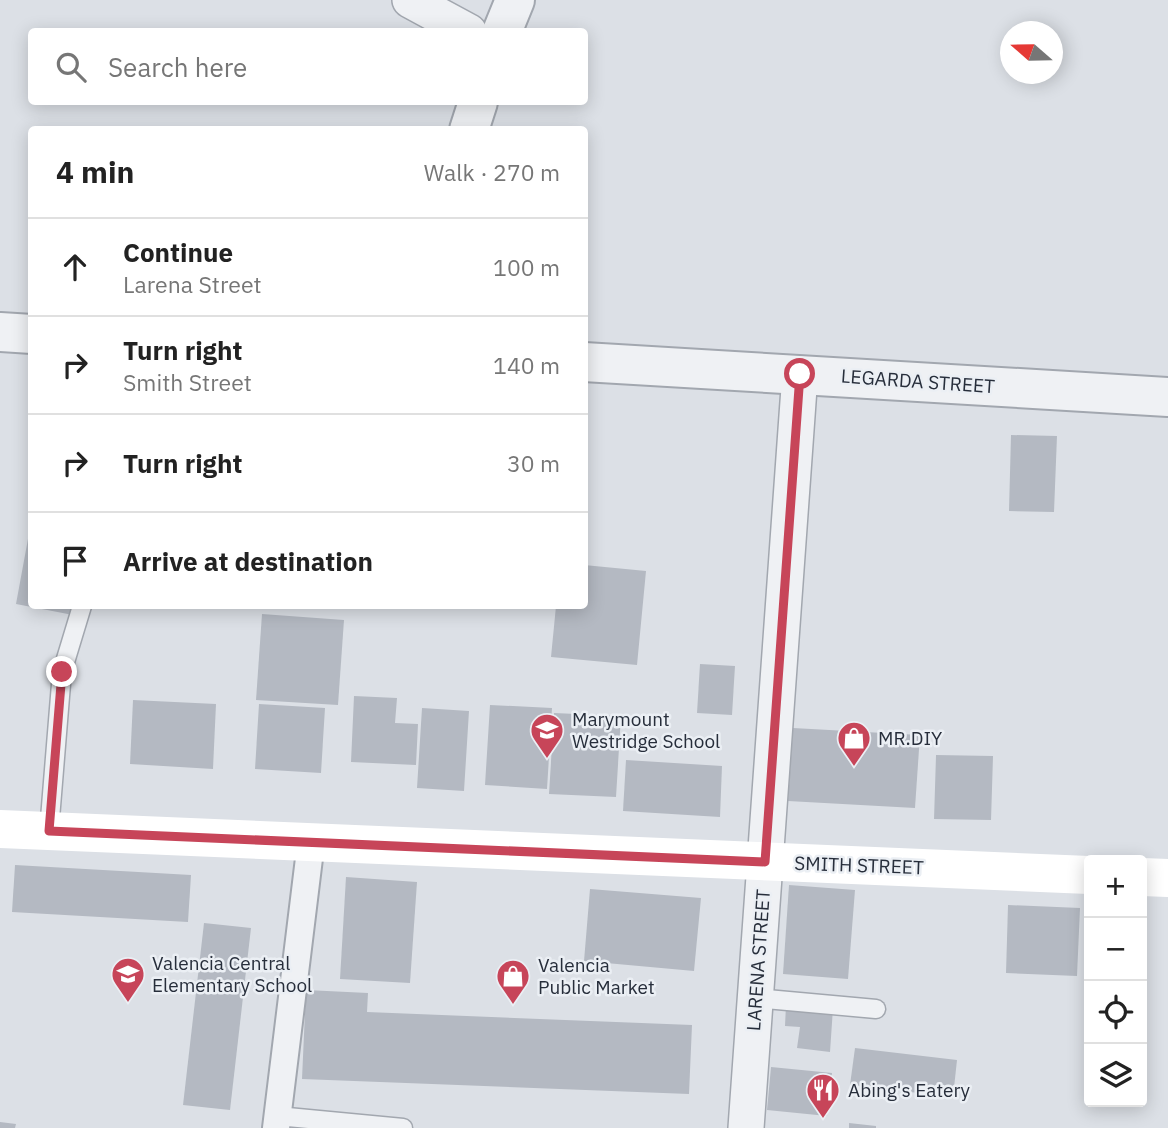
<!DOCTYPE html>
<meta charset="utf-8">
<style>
:root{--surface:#fff;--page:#f6f6f6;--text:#222;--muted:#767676;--line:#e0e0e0}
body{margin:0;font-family:"IBM Plex Sans",sans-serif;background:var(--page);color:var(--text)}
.controls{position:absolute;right:21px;bottom:21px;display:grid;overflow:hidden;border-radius:7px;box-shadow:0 4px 18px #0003}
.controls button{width:63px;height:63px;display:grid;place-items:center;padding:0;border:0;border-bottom:2px solid var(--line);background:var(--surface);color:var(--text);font:35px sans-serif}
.compass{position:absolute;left:1000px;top:21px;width:63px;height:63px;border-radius:50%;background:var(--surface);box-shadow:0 4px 18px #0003;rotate:290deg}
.stop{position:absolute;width:21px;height:21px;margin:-16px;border:5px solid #c74559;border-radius:50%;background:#fff}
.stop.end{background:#c74559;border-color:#fff;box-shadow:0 2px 7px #0008}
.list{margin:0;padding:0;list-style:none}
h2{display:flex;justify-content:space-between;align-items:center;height:91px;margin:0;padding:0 28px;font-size:30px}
h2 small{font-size:23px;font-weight:400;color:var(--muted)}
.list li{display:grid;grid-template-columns:46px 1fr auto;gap:21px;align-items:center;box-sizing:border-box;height:98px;padding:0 28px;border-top:2px solid var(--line)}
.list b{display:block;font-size:26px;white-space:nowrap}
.list p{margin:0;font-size:23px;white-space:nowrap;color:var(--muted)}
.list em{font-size:23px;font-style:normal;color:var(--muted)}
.icon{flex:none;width:38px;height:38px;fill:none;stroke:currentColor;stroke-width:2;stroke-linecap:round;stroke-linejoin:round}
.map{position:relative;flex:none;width:1168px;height:1128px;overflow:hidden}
.search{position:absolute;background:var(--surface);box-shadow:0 4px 18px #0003;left:28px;top:28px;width:560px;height:77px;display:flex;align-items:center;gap:18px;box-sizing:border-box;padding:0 24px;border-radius:7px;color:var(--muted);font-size:26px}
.panel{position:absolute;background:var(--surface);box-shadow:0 4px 18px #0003;left:28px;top:126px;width:560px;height:483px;border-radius:7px}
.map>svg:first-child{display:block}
.building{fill:#b4b9c2}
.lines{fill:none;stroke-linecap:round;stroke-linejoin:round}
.service-casing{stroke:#a2a7af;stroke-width:21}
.pedestrian-casing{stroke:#a2a7af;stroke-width:30}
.minor-casing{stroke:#a2a7af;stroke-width:38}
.tertiary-casing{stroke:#a2a7af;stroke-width:42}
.service{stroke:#eff1f4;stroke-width:18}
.pedestrian{stroke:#eff1f4;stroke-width:26}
.minor{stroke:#eff1f4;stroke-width:35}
.tertiary{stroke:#eff1f4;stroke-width:38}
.secondary{stroke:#fff;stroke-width:38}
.route{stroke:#c74559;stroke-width:9}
.labels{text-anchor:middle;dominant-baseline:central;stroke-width:5;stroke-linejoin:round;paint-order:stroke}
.street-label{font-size:19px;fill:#272e3b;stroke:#ebeff4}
.poi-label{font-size:19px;fill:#272e3b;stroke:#ebeff4;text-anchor:start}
</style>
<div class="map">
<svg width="1168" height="1128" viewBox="0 0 1168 1128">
<rect width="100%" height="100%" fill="#dce0e6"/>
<g class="building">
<polygon points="1011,435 1057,436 1054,512 1009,511"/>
<polygon points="30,528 32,528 32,606 75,606 73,615 16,604"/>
<polygon points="584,565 646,571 637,665 551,657 556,606 584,606"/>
<polygon points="262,614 344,620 338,705 256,700"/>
<polygon points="700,664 735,666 732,715 697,713"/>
<polygon points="354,696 397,698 395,723 418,724 416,765 351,762"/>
<polygon points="133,700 216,704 213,769 130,764"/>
<polygon points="259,704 325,708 321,773 255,769"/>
<polygon points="490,705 552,708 547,789 485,785"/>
<polygon points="422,708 469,711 464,791 417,788"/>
<polygon points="554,713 621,716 616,797 549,794"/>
<polygon points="793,728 920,735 915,808 788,801"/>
<polygon points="936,755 993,756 991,820 934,819"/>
<polygon points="626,760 722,766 720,817 623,811"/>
<polygon points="15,865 191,875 188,922 12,912"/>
<polygon points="346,877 417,882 410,983 340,979"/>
<polygon points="789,885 855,890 848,979 783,974"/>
<polygon points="590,889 701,898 694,971 584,961"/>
<polygon points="1008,905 1080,908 1077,976 1006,973"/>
<polygon points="204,923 251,928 230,1110 183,1105"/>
<polygon points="306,990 368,993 367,1012 692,1025 689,1094 302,1079"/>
<polygon points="786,1005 833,1008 830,1052 797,1048 800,1027 785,1026"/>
<polygon points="855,1048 957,1060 953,1097 850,1085"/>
<polygon points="771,1067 832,1073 827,1116 767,1110"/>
<polygon points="0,1122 16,1124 15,1128 0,1128"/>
<polygon points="849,1123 876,1126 876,1128 849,1128"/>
</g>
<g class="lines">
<defs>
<g id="service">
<polyline points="49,831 62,672 82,606"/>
<polyline points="755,998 876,1009"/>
<polyline points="277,1116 403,1128"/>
</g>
<polyline id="pedestrian" points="276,1128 311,842"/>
<g id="minor">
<polyline points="410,0 469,32"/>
<polyline points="746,1128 800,374"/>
</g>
<g id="tertiary">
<polyline points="502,32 515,0"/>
<polyline points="469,130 478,102"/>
<polyline points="0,332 32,334"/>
<polyline points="584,362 1168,397"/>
</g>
</defs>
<use href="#service" class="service-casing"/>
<use href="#pedestrian" class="pedestrian-casing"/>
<use href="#minor" class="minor-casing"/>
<use href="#tertiary" class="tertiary-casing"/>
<use href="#service" class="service"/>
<use href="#pedestrian" class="pedestrian"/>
<use href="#minor" class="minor"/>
<use href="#tertiary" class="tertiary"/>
<g class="secondary">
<polyline points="0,829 1089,875"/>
<polyline points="1142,877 1168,878"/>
</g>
</g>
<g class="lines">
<polyline class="route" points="62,672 49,831 765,862 800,374"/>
</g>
<defs>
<symbol id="school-pin" viewBox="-11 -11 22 30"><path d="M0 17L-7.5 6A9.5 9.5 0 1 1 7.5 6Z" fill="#c74559" stroke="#ebeff4"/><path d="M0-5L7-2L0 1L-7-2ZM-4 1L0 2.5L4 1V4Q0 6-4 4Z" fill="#fff"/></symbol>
<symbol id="shop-pin" viewBox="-11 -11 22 30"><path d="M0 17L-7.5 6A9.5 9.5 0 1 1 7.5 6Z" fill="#c74559" stroke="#ebeff4"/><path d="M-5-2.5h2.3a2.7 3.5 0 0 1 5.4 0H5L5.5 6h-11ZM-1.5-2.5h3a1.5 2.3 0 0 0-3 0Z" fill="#fff"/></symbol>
<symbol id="restaurant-pin" viewBox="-11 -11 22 30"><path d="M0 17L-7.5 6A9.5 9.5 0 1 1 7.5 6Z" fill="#c74559" stroke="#ebeff4"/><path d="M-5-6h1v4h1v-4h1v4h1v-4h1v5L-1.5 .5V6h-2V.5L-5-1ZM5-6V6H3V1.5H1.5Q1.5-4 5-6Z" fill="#fff"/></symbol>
</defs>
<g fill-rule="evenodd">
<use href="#school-pin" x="528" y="711" width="38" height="52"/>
<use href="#shop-pin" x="835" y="719" width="38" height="52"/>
<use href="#school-pin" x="109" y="955" width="38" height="52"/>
<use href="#shop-pin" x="494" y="957" width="38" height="52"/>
<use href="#restaurant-pin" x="804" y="1071" width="38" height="52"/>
</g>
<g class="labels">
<g class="street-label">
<text transform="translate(918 381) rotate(4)">LEGARDA STREET</text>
<text transform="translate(859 865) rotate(2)">SMITH STREET</text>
<text transform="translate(758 960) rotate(-86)">LARENA STREET</text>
</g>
<g class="poi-label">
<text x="572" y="719">Marymount<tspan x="572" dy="22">Westridge School</tspan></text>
<text x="878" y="738">MR.DIY</text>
<text x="152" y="963">Valencia Central<tspan x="152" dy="22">Elementary School</tspan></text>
<text x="538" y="965">Valencia<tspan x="538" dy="22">Public Market</tspan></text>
<text x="848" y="1090">Abing's Eatery</text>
</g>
</g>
</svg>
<div class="controls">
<button>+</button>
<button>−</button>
<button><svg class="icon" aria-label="locate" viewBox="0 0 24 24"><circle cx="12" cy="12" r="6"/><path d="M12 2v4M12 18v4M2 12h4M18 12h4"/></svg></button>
<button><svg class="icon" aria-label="layers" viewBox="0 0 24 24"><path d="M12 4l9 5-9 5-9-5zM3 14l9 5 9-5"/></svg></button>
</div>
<svg class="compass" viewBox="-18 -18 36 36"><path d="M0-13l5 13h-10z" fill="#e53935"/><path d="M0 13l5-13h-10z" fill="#767676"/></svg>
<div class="stop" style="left:800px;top:374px"></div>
<div class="stop end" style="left:62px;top:672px"></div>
<div class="search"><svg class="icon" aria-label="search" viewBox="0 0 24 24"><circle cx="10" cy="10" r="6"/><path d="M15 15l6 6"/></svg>Search here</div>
<section class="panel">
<h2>4 min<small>Walk · 270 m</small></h2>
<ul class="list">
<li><svg class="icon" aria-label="ahead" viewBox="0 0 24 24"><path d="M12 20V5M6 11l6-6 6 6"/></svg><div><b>Continue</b><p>Larena Street</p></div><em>100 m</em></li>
<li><svg class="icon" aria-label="right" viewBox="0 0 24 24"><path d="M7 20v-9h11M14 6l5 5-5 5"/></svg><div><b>Turn right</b><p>Smith Street</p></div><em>140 m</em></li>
<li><svg class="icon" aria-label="right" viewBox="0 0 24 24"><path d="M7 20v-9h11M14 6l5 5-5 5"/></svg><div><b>Turn right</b></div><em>30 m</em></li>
<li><svg class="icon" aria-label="arrive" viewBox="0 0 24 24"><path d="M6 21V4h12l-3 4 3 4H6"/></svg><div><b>Arrive at destination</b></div></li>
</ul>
</section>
</div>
